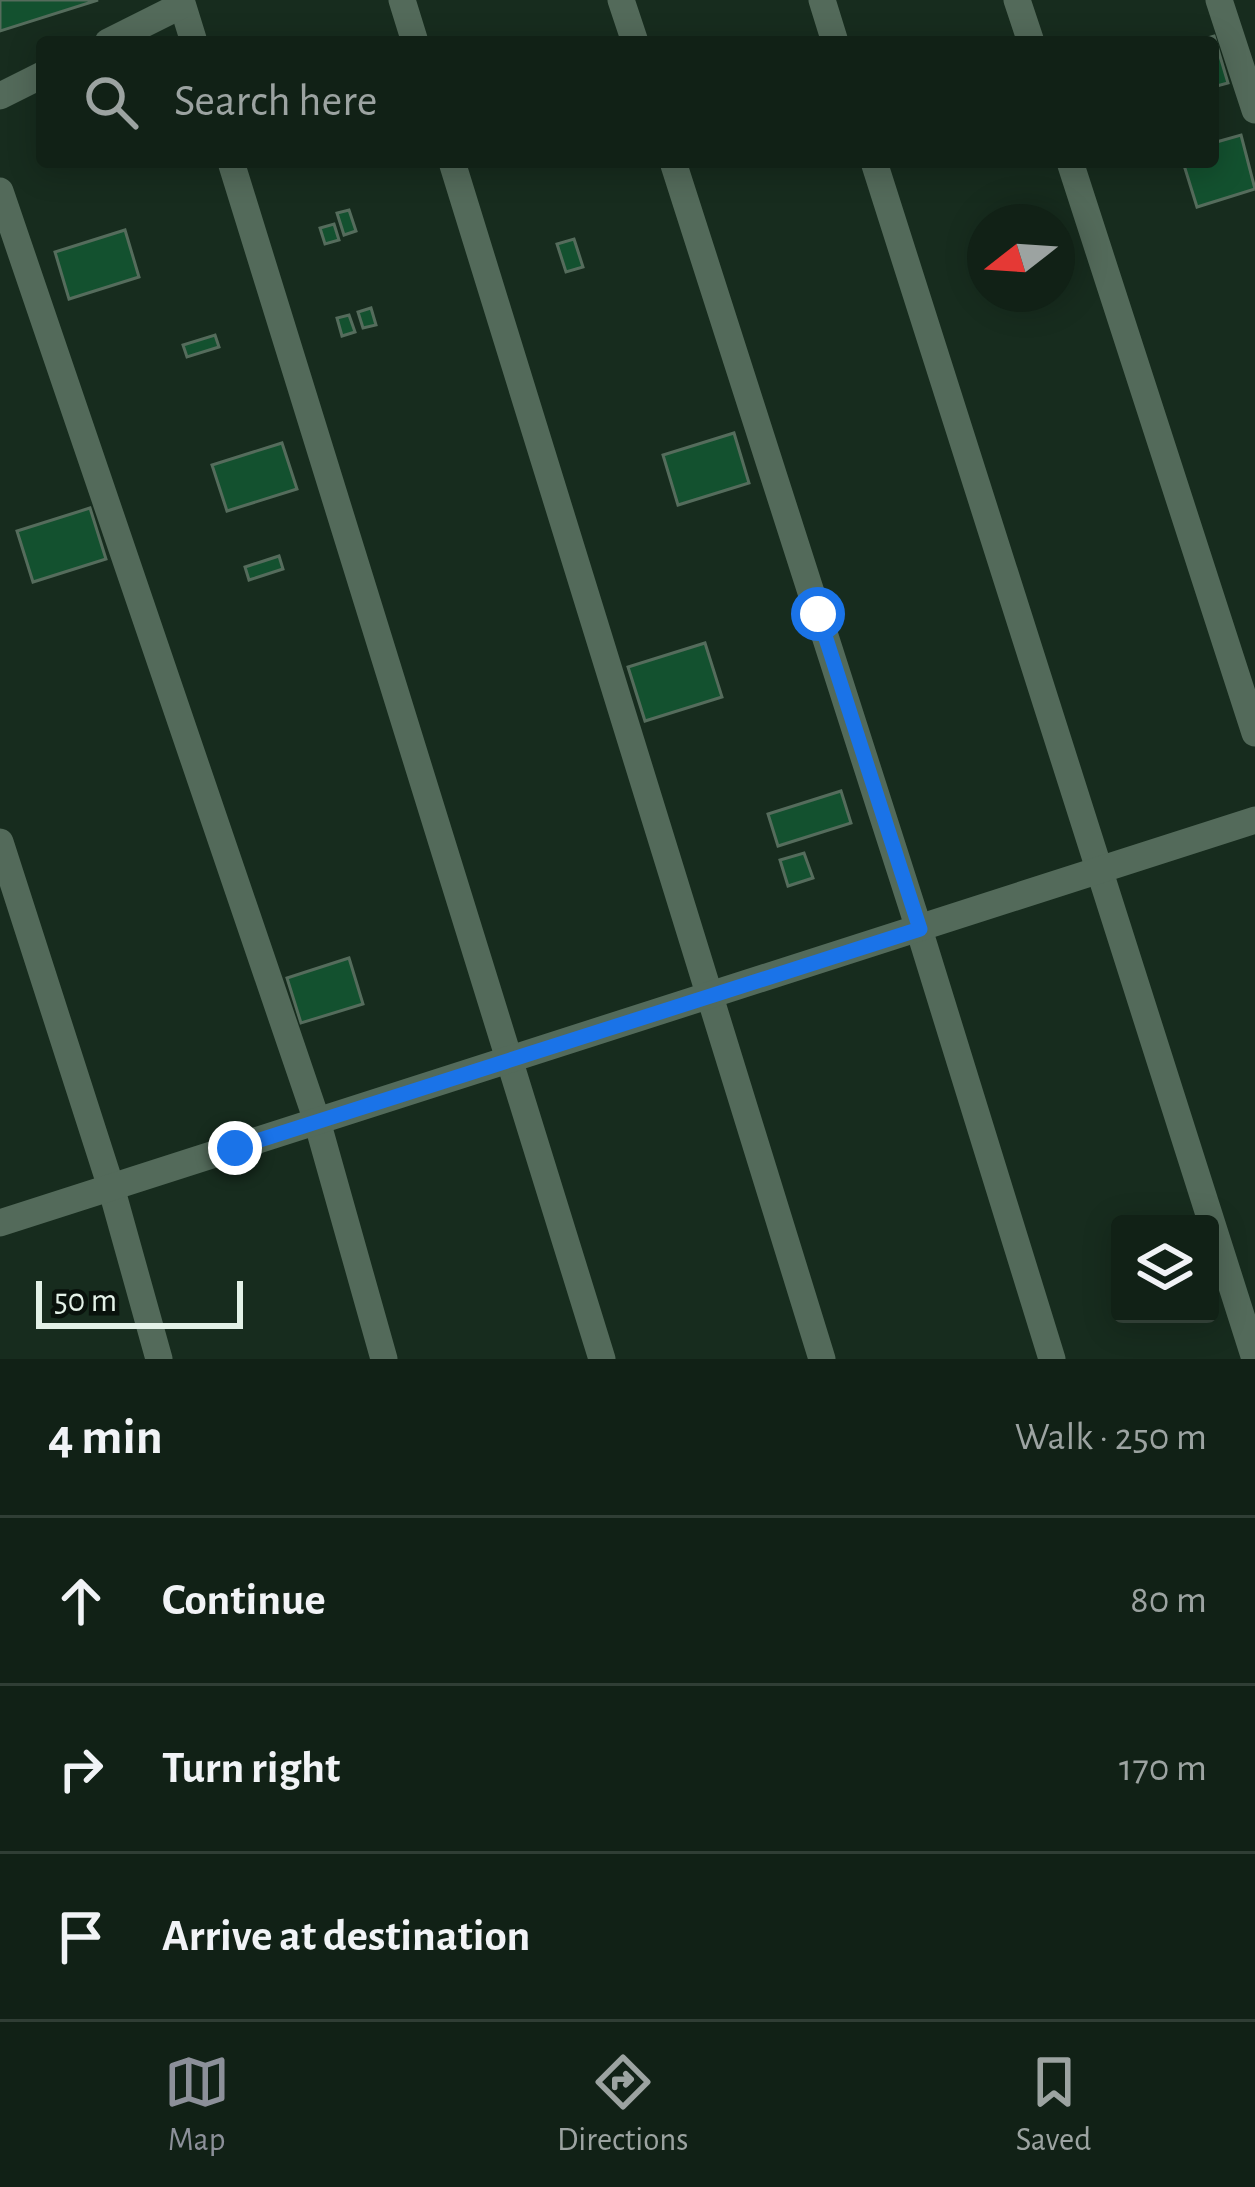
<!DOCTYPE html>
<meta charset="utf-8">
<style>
:root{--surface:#112116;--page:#1e2e23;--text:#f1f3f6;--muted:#9ca3a1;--line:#303e35;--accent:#8c9099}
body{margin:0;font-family:"Alegreya Sans",sans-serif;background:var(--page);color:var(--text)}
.controls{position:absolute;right:36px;bottom:36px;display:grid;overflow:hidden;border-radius:12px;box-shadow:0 6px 30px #0003}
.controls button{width:108px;height:108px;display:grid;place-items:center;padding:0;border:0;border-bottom:3px solid var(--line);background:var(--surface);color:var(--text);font:60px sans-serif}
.compass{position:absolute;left:967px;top:204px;width:108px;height:108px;border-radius:50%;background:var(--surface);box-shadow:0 6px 30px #0003;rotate:253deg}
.scale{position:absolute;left:36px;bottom:30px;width:207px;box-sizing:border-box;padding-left:12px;border:6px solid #e3f1e7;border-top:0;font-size:33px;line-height:42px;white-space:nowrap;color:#e3f1e7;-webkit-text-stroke:9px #09120c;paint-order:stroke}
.stop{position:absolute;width:36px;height:36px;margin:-27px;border:9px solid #1a73e8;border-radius:50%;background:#fff}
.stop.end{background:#1a73e8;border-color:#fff;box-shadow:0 3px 12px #0008}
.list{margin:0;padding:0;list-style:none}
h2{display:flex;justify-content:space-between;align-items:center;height:156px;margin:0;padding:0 48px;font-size:51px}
h2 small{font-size:39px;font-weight:400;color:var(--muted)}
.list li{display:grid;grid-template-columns:78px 1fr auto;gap:36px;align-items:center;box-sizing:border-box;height:168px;padding:0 48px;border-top:3px solid var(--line)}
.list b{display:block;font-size:45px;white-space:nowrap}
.list em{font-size:39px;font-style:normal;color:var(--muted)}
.icon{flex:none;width:66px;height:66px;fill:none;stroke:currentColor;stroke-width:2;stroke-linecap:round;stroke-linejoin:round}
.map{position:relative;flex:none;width:1255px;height:1359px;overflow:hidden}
.search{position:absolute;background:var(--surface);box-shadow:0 6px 30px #0003;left:36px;right:36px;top:36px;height:132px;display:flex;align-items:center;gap:30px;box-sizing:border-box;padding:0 42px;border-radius:12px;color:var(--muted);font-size:45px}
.sheet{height:660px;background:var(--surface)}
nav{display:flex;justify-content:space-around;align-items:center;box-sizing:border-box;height:168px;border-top:3px solid var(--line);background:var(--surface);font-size:33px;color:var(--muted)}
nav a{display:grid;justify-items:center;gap:6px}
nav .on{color:var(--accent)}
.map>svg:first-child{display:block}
.building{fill:#13512f;stroke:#556c5c;stroke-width:3}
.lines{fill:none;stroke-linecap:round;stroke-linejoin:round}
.street{stroke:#536a5a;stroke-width:27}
.route{stroke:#1a73e8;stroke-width:15}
</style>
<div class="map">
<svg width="1255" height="1359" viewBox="0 0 1255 1359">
<rect width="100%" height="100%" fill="#172c1e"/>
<g class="building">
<polygon points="0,0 98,0 0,31"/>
<polygon points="1214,36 1228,83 1213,87 1213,42 1194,42"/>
<polygon points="1241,135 1255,189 1197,207 1183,162 1213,162 1213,143"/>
<polygon points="349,210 356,231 344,235 337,213"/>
<polygon points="334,224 339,240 325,244 320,228"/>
<polygon points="125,230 139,277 69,299 55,252"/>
<polygon points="574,239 583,267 566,272 557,244"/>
<polygon points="371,308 376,325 363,328 358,312"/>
<polygon points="349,315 355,332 342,336 337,318"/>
<polygon points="215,335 219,347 187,357 183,345"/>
<polygon points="734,433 749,483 678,505 663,455"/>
<polygon points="282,443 297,489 227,511 212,465"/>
<polygon points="90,508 106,559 33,582 17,531"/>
<polygon points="279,556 283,569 249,580 245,567"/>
<polygon points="705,643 722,697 645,721 628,667"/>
<polygon points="841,791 851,823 778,846 768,814"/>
<polygon points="804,853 813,878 788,886 780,860"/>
<polygon points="349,958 363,1004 301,1023 287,978"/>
</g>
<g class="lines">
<g class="street">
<polyline points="181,0 194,42"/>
<polyline points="402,0 415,42"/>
<polyline points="621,0 635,42"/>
<polyline points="822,0 835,42"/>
<polyline points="1017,0 1031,42"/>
<polyline points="1219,0 1255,110"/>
<polyline points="108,42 182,5"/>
<polyline points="0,96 42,75"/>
<polyline points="231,162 602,1359"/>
<polyline points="452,162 822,1359"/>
<polyline points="673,162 919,929 1052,1359"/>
<polyline points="874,162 1255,1359"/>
<polyline points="1070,162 1255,733"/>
<polyline points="0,191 317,1121 384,1359"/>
<polyline points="0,842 111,1187 159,1359"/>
<polyline points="0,1223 1255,820"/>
</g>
</g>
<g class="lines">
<polyline class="route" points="235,1148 920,929 818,614"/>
</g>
</svg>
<div class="controls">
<button><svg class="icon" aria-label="layers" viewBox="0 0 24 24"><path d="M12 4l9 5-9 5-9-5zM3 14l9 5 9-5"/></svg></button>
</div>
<svg class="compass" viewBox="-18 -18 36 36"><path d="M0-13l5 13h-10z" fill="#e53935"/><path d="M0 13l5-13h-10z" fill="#9ca3a1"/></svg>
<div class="scale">50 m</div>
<div class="stop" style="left:818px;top:614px"></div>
<div class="stop end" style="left:235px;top:1148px"></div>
<div class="search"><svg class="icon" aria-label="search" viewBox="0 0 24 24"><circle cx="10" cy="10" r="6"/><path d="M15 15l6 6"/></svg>Search here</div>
</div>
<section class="sheet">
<h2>4 min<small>Walk · 250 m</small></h2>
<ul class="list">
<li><svg class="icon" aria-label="ahead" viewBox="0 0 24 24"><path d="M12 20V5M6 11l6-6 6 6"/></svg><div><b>Continue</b></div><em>80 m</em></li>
<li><svg class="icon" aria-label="right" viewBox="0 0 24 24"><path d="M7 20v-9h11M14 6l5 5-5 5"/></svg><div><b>Turn right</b></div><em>170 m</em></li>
<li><svg class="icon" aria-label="arrive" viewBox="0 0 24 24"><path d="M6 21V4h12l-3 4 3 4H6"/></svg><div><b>Arrive at destination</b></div></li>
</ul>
</section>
<nav>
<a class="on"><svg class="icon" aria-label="map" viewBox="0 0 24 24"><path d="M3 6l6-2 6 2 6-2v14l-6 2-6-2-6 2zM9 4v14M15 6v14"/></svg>Map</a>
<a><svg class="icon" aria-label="directions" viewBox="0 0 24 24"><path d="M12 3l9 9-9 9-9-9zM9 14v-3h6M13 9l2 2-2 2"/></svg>Directions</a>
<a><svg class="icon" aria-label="saved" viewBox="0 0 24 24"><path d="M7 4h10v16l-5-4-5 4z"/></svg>Saved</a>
</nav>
